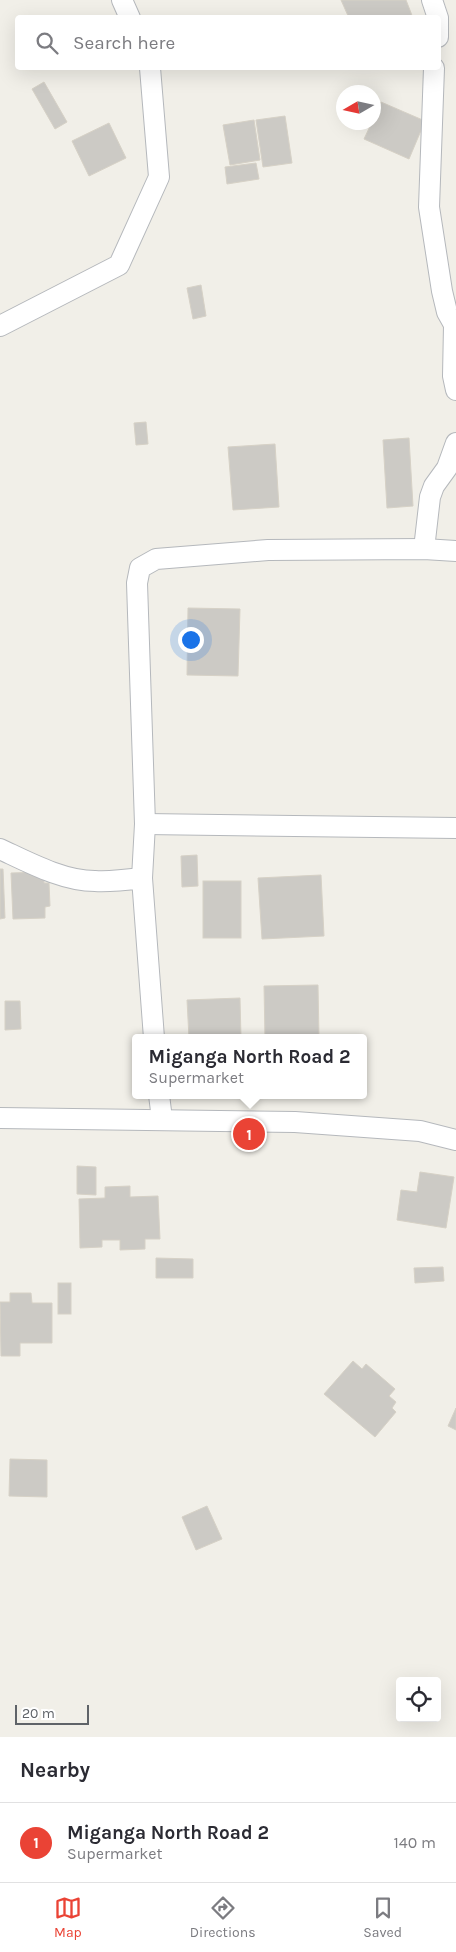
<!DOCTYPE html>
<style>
:root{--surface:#fff;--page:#f2f2f3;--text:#2b2b33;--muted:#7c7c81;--line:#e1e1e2;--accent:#ea4335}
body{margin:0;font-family:Karla,sans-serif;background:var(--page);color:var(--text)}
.controls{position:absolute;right:15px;bottom:15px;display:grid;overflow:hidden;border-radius:5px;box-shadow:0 5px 20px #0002}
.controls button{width:45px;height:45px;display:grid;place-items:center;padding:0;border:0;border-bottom:1px solid var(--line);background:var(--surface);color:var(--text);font:25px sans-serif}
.compass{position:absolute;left:336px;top:85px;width:45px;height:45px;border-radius:50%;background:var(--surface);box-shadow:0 5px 20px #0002;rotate:261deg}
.scale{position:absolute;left:15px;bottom:12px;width:74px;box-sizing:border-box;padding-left:5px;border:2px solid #5f6368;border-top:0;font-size:14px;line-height:18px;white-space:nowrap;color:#5f6368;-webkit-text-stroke:4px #fff;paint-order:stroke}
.you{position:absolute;left:190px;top:639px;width:18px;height:18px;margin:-12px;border:4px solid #fff;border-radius:50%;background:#1a73e8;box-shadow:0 0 0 8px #1a73e833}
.badge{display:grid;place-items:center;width:32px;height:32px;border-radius:50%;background:var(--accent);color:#fff;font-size:16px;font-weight:700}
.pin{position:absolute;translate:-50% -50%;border:2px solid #fff;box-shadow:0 1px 5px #0006}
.popup{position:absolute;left:132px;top:1034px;width:235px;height:65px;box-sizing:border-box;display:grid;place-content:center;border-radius:5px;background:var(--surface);filter:drop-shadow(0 1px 4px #0005);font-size:16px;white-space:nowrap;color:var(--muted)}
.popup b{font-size:19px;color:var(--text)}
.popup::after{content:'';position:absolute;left:50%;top:100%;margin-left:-10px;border:10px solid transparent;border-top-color:var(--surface)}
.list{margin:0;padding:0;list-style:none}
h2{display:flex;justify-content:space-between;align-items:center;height:65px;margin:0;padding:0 20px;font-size:21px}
h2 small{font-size:16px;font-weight:400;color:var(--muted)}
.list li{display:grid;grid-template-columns:32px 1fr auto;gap:15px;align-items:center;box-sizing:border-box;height:80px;padding:0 20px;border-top:1px solid var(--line)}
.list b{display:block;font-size:19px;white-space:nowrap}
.list p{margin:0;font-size:16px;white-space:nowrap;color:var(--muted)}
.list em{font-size:16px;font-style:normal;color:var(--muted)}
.icon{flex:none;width:28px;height:28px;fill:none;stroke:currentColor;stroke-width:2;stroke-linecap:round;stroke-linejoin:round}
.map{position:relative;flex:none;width:456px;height:1737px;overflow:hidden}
.search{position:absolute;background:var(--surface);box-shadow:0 5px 20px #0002;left:15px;right:15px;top:15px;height:55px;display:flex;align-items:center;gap:12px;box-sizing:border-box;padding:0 18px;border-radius:5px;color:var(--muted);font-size:19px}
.sheet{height:145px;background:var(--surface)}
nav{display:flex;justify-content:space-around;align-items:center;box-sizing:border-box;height:70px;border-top:1px solid var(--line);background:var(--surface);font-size:14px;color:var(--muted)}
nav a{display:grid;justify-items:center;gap:2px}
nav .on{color:var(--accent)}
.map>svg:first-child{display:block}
.building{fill:#cccac5;stroke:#d6d1c6}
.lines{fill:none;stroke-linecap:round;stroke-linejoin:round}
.street-casing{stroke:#b5b8bc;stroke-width:22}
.street{stroke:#fff;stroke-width:20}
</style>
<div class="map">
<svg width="456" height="1737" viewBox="0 0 456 1737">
<rect width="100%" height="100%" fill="#f1efe8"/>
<g class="building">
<polygon points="341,0 406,0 413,18 349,18"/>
<polygon points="44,82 67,122 55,129 32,89"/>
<polygon points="381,102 425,121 409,159 364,139 372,122 374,122"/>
<polygon points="285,116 292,163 263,167 256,120"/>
<polygon points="254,120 260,160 230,165 223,125"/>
<polygon points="109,123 126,158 89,176 72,141"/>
<polygon points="256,163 259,179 227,184 225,167"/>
<polygon points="201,285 206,316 193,319 187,288"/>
<polygon points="146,422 148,444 136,445 134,423"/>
<polygon points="409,438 413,506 387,508 383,440"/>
<polygon points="275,444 279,507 233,510 228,447"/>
<polygon points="188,608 240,609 238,676 187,675"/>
<polygon points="197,855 198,886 182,887 181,856"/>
<polygon points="0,869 3,869 5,918 0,919"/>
<polygon points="44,872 44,883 49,883 50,906 45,907 45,918 13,919 11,873"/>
<polygon points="321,875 324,936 262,939 258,878"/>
<rect x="203" y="881" width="38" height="57"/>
<polygon points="318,985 319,1038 265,1038 264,986"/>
<polygon points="240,998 241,1038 189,1038 187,1000"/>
<polygon points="5,1001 20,1001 21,1029 5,1030"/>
<polygon points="77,1166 96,1167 96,1195 77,1194"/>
<polygon points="420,1172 454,1177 446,1228 397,1220 401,1190 417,1192"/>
<polygon points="130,1186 130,1197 158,1196 160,1239 145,1239 145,1249 120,1250 120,1240 102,1240 102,1247 80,1248 79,1199 105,1198 105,1187"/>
<polygon points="156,1258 193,1259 193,1278 156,1278"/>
<polygon points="443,1267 444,1281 415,1283 414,1268"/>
<rect x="58" y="1283" width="13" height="31"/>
<polygon points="10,1293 31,1293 32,1303 52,1303 52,1343 20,1343 20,1356 1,1356 0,1302 10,1302"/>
<polygon points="353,1361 362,1369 366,1364 395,1389 389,1396 396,1402 392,1408 396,1412 375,1437 324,1394"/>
<polygon points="456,1408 456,1430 448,1426"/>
<polygon points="10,1459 47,1460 47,1497 9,1496"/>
<polygon points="207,1506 222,1539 196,1550 182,1517"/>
</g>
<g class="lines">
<defs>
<g id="street">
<polyline points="122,0 130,18"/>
<polyline points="432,0 438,18"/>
<polyline points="438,20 438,37"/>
<polyline points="434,68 429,207 442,291 447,312 456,328"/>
<polyline points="0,326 119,265 159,177 150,68"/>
<polyline points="454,326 453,376 456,390"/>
<polyline points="424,549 430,497 434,486 447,468 456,443"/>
<polyline points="145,824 456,828"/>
<path d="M 0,849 C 28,862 63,881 95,881 C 110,882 126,880 142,878 L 154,1038"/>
<polyline points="142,878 145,824 137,583 140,568 156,559 268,550 424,549 456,551"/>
<polyline points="159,1095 162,1119"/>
<polyline points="0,1118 295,1122 420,1131 456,1140"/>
</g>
</defs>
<use href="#street" class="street-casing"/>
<use href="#street" class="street"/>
</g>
</svg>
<div class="controls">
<button><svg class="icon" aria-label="locate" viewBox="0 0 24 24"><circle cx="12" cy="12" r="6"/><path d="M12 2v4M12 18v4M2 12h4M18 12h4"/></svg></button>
</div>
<svg class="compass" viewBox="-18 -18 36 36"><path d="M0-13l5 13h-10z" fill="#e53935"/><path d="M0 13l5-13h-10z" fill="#7c7c81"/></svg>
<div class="scale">20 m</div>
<div class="you"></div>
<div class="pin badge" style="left:249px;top:1134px">1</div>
<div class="popup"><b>Miganga North Road 2</b>Supermarket</div>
<div class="search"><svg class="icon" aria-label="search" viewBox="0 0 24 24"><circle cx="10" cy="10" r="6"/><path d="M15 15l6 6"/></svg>Search here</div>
</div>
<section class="sheet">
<h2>Nearby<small></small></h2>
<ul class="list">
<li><span class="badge">1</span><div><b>Miganga North Road 2</b><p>Supermarket</p></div><em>140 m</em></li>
</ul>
</section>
<nav>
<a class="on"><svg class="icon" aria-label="map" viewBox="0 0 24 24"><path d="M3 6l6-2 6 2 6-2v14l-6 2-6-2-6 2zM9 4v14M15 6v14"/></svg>Map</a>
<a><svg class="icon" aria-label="directions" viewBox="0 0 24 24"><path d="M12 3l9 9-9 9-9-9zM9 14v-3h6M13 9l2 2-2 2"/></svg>Directions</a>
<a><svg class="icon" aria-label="saved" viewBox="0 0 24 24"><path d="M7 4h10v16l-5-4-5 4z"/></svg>Saved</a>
</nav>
